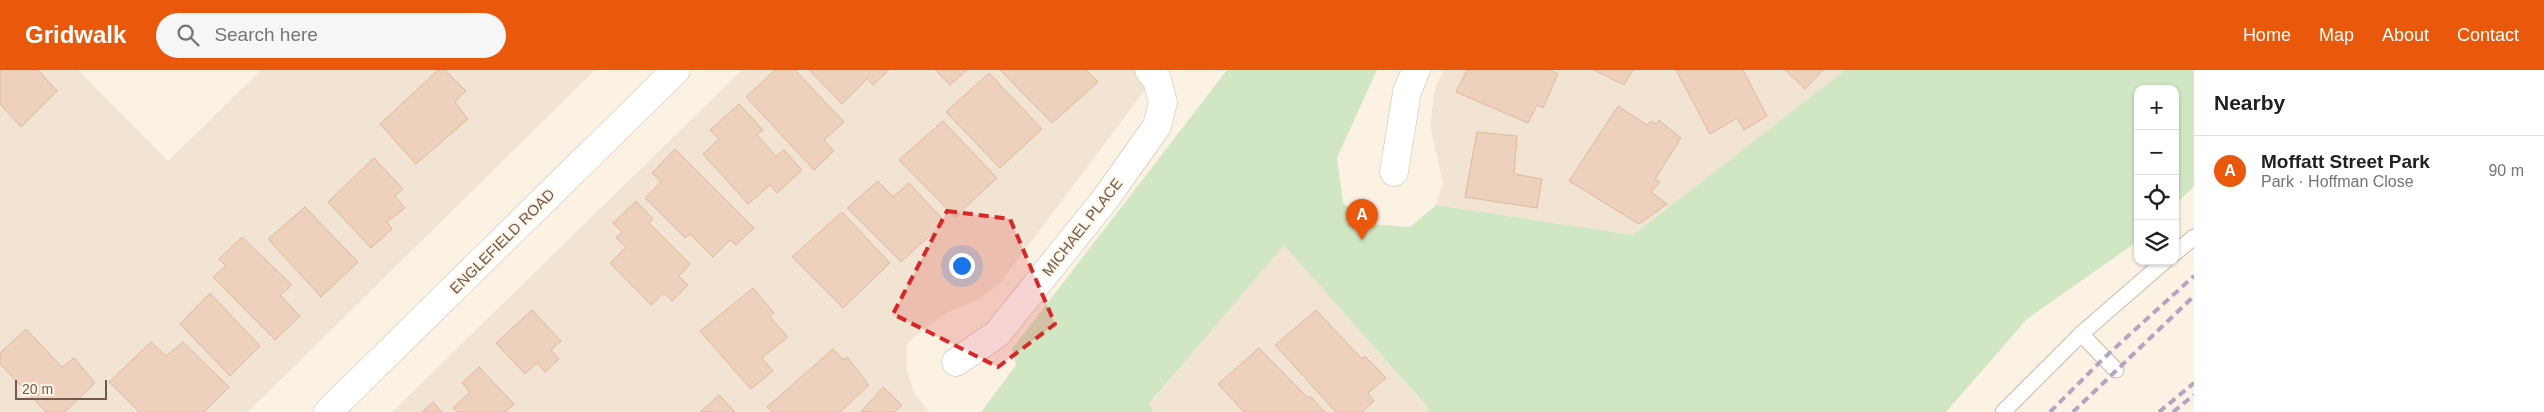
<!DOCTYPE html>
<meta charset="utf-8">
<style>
:root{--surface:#fff;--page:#f6f6f6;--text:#202124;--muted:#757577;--line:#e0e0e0;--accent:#ea580c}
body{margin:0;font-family:Helvetica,sans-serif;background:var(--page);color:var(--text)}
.controls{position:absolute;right:15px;top:15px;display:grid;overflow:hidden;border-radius:10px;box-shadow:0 1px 4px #0004}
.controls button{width:45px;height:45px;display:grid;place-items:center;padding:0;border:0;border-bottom:1px solid var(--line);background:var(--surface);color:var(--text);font:25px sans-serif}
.scale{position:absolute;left:15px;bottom:12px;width:92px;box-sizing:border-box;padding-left:5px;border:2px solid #71594b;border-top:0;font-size:14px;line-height:18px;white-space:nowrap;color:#71594b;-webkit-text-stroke:4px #fef6e9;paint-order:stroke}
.you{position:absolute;left:961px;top:195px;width:18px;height:18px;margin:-12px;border:4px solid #fff;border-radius:50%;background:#1a73e8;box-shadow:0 0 0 8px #1a73e833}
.badge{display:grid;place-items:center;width:32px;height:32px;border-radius:50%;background:var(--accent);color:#fff;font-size:16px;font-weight:700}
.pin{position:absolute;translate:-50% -41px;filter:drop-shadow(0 1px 2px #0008)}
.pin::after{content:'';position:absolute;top:26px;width:18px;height:15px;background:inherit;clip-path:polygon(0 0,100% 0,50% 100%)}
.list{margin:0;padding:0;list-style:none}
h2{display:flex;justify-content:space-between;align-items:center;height:65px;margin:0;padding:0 20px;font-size:21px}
h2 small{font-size:16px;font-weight:400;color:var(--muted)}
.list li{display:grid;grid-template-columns:32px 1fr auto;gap:15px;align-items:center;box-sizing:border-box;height:70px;padding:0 20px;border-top:1px solid var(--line)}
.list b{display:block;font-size:19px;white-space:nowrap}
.list p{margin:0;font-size:16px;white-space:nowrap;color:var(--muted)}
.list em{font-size:16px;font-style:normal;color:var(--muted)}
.icon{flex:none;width:28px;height:28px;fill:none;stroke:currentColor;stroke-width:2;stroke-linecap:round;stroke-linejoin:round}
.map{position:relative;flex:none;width:2194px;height:342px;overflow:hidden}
header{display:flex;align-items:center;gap:30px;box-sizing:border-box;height:70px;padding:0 25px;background:var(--accent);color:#fff}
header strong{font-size:24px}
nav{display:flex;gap:28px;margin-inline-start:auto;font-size:18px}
.search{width:350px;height:45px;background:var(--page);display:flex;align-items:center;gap:12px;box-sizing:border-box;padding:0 18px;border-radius:28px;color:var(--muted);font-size:19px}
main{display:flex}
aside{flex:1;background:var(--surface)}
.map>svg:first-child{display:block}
.residential{fill:#f2e4d2}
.green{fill:#d1e7c3}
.building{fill:#eed1bc;stroke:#e0b89e}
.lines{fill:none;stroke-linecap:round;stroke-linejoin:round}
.lane-casing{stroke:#cbbaaa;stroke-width:17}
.street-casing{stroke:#cbbaaa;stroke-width:29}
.secondary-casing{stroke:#d0bcab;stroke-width:29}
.lane{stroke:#fff;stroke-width:15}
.street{stroke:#fff;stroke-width:28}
.secondary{stroke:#fff;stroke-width:28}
.rail{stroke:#b5a3c3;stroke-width:4;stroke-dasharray:8 5;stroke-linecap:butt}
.marked{fill:#d62828;fill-opacity:0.2;stroke:#d62828;stroke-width:4;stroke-dasharray:10 6;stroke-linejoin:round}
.labels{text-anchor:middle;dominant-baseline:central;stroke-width:4.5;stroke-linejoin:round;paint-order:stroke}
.street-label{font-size:15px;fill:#71594b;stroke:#fef6e9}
</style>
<header>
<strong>Gridwalk</strong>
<div class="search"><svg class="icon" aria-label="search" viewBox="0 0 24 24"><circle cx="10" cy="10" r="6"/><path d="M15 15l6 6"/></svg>Search here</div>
<nav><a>Home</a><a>Map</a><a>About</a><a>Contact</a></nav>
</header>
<main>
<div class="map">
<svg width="2194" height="342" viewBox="0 0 2194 342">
<rect width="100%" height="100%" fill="#fbf2e3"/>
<g class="residential">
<polygon points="0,0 78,0 168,91 261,0 595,0 248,342 0,342"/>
<polygon points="742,0 1160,0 1000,213 979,229 947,243 923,259 907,274 907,300 915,325 930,342 392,342"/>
<polygon points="1444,0 1845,0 1633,165 1436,135 1443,112 1430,56 1435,18"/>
<polygon points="1284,174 1429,340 1426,342 1154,342 1149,335"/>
</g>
<polygon class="green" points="1227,0 1377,0 1337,88 1343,133 1369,154 1410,157 1436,135 1633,165 1845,0 2194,0 2194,116 2175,135 2175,19 2138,19 2138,171 2027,249 1946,342 1426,342 1429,339 1284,175 1149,334 1154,342 981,342 1016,295 1012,279"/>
<g class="building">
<polygon points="0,0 38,0 57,21 21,57 0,34"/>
<polygon points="438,0 445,0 466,21 455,32 468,49 416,94 380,54"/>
<polygon points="775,0 795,0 844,52 824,70 834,81 814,100 746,27"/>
<polygon points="809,0 889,0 873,15 867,9 842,34"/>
<polygon points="935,0 967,0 950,15"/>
<polygon points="1000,0 1086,0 1098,12 1052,53"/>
<polygon points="1467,0 1549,0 1558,4 1543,38 1537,35 1528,53 1456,22"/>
<polygon points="1594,0 1633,0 1624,15"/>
<polygon points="1676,0 1743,0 1767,46 1744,60 1737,48 1710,64"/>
<polygon points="1785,0 1823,0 1805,19"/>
<polygon points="989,3 1042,59 1000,98 946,42"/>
<polygon points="739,34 763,60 757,65 776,86 784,80 802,100 777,123 770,115 748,134 703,84 719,69 710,60"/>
<polygon points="1618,36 1647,55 1651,51 1656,54 1659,50 1681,68 1655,109 1660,112 1651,122 1667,134 1639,154 1569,111"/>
<polygon points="943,51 997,108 955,147 899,90"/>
<polygon points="1477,62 1517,66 1514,104 1542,109 1537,138 1465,127"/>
<polygon points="675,79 754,158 736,175 730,170 713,187 690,164 685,168 645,128 661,112 652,103"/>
<polygon points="374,88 403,119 395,126 405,138 387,152 392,159 371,178 328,132"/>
<polygon points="878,111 893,127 909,113 945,152 901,192 847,138"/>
<polygon points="636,131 653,149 649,153 690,194 679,206 688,215 672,231 664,223 651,235 610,193 626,177 616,168 622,162 613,153"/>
<polygon points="305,137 358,192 321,227 268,169"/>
<polygon points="842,142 890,193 843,238 792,187"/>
<polygon points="242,167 292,215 280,225 300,246 275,270 213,207 226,196 219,189"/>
<polygon points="753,218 774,243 770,247 788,267 762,288 773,301 751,319 700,261"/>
<polygon points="210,223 260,276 230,306 180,254"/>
<polygon points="532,240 561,271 551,280 559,289 545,302 537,293 525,304 496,273"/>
<polygon points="1316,240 1362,289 1365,286 1386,308 1368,323 1374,331 1362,342 1336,342 1275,275"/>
<polygon points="26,259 62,297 74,288 95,313 65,342 46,342 0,294 0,283"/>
<polygon points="151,272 166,286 183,272 229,317 204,342 139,342 109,312"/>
<polygon points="1259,278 1308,328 1310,326 1325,342 1244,342 1218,314"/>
<polygon points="833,279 844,290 847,287 869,315 840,342 773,342 767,337"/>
<polygon points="479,297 514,334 505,342 457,342 453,338 470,322 462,313"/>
<polygon points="883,317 902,335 895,342 861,342"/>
<polygon points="719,325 735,342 700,342"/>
<polygon points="433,332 442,342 422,342"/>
</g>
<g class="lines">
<defs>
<g id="lane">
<polyline points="2175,183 2194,167"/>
<polyline points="2081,264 2116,300"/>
<polyline points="2003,342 2081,264 2165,191"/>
</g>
<g id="street">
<polyline points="1394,102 1407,22 1416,0"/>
<polyline points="956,292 997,264 1106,128 1157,56 1163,32 1157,10 1149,0"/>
</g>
<polyline id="secondary" points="328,342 676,0"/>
</defs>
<use href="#lane" class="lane-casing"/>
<use href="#street" class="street-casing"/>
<use href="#secondary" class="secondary-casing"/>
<use href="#lane" class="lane"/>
<use href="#street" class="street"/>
<use href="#secondary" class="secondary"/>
<g class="rail">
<polyline points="2050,342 2104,288 2194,206"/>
<polyline points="2073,342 2194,226"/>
<polyline points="2159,342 2194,313"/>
<polyline points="2173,342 2194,325"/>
</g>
</g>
<path class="marked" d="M 947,141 L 1010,149 L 1055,254 L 998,297 L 893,244 Z"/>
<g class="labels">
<g class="street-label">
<text transform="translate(1082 157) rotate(-52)">MICHAEL PLACE</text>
<text transform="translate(502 171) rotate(-45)">ENGLEFIELD ROAD</text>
</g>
</g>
</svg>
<div class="controls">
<button>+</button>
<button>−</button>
<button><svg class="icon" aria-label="locate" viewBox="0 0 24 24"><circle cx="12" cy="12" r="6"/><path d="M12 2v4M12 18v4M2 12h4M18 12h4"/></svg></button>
<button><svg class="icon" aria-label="layers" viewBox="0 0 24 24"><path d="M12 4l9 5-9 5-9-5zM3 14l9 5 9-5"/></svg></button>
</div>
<div class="scale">20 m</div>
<div class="you"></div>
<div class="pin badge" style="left:1362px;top:170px">A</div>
</div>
<aside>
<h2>Nearby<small></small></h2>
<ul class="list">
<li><span class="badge">A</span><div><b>Moffatt Street Park</b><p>Park · Hoffman Close</p></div><em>90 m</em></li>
</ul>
</aside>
</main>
